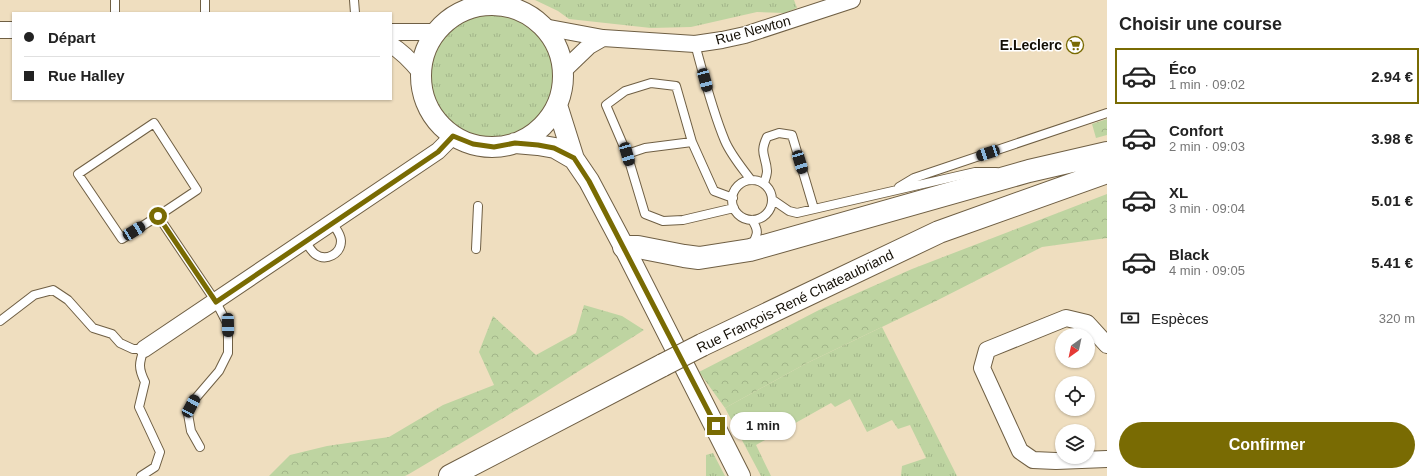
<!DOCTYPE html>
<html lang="fr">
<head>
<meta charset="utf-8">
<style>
  body { margin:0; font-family:Arial,sans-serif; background:#f6f6f6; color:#222; height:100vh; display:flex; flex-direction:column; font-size:15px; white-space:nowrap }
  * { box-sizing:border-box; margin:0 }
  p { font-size:13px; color:#767676 }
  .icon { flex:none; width:22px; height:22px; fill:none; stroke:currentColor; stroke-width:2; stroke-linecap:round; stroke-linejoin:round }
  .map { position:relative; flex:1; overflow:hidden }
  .sheet { display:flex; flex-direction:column; background:#fff; width:320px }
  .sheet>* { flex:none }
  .banner { position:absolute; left:12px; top:12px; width:380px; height:88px; border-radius:0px; box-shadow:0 1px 3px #0004; display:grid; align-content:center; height:88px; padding:0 12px; background:#fff }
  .needle { width:26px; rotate:213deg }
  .tools { position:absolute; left:1055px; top:328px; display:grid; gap:8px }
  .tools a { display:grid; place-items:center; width:40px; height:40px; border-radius:50%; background:#fff; box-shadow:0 1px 3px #0004; font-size:20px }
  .end { position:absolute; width:18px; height:18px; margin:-9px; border:5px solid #796b03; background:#fff; box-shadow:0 0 0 2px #fff }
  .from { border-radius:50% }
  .bubble { position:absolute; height:28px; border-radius:14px; background:#fff; box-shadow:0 1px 3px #0004; font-size:13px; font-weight:700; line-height:28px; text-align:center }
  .car { position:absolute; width:12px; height:24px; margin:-12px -6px; border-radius:5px; box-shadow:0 0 3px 1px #0007; background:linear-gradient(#222 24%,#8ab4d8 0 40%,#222 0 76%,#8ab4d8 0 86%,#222 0) }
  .banner b { display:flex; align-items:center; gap:14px; height:38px; font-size:15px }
  .banner b+b { border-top:1px solid #e0e0e0 }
  .banner i { width:10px; height:10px; background:#222 }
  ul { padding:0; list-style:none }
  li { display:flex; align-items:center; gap:12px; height:56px; margin:0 8px 6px; padding:0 4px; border:2px solid transparent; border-radius:0px }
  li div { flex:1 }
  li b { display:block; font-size:15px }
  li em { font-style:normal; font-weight:700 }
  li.selected { border-color:#796b03 }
  li>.icon { width:36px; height:36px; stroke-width:1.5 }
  h2 { padding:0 12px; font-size:18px; line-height:48px }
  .pay { display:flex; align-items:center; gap:10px; height:44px; padding:0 12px; font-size:15px }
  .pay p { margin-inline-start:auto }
  .button { display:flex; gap:8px; margin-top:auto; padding:8px 12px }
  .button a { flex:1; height:46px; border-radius:24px; background:#796b03; color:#fff; font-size:16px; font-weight:700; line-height:46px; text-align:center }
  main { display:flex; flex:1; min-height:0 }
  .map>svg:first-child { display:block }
  .grass { fill:url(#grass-tufts) }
  .forest { fill:url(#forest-crowns) }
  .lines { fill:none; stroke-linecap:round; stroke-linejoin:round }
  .service-casing { stroke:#6f5f44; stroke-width:10 }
  .minor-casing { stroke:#6f5f44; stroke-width:18 }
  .tertiary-casing { stroke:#6f5f44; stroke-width:22 }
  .primary-casing { stroke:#6f5f44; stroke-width:24 }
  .service { stroke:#fff; stroke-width:8 }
  .minor { stroke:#fff; stroke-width:16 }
  .tertiary { stroke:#fff; stroke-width:20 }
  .primary { stroke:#fff; stroke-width:22 }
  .primary-bridge-casing { stroke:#6f5f44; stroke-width:24; stroke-linecap:butt }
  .primary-bridge { stroke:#fff; stroke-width:22 }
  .route { stroke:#796b03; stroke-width:5 }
  .labels { text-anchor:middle; stroke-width:3; stroke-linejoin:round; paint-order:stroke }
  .street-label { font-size:14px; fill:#140f05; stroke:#fff }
  .poi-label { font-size:14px; font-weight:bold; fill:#140f05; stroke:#fff; text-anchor:end }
</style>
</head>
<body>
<main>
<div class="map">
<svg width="1107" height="476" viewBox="0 0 1107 476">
  <defs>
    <pattern id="grass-tufts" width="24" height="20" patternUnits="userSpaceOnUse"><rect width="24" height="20" fill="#bed4a1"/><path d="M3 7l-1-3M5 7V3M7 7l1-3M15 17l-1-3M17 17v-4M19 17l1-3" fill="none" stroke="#a2b589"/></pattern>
    <pattern id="forest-crowns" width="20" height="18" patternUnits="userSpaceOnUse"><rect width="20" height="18" fill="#bed4a1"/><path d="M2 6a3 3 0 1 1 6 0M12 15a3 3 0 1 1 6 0" fill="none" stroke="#a2b589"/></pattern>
  </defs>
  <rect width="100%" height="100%" fill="#efdebf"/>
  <path class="grass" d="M535,0H794L797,8L785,13L757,12L691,27L651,28L569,19L558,11Z
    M427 76a63 63 0 1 1 126 0a63 63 0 1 1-126 0Z
    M882,327L957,476H901L902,466L926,458L910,425L898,429L892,420L867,432L850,399L835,407L831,403L756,445L771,476H761L725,408L805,364Z
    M713,453L725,476H706V455Z"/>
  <path class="forest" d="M1107,119V135L1096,138L1092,124Z
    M1107,194V238L1042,247L938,300L805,364L725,408L699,372L819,310L912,269Z
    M584,305L622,316L644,330L525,405L409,474L405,476H269L290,455L327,446L389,437L443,405L494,385L479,352L493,316L536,355L576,333Z"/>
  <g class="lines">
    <g class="service-casing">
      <path id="service" d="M115,0V13
        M354,0L355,13
        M205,13V0
        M695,44C704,77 712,110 725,141C731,155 742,168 751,180
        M627,154L606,105L625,91L651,83L676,86L692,142
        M732 200a20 20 0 1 1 40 0a20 20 0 1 1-40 0Z
        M764,183C765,180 767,175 767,171C766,155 759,154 767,137L779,133L792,135L814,209
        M899,187L914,178L1107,113
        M733,198L714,191L692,142L645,148L627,154L645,214L663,221L683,220L734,208
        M773,200L789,211L797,213L975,172H996
        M158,216L122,239L78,174L154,123L197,190L158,216L216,302L228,325V353L219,371L195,399L188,414L191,431L200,447
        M305,241C308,245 311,251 315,254C326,262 341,254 341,241C341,234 336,229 332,223
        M751,247C757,235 760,232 752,220
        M476,249L478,206
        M0,321L34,295L53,290L68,300L93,328L112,334L120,343L133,349H144C139,363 138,368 145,382L139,407L160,452L155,467L141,476"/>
    </g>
    <g class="minor-casing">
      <path id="minor" d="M544,27L603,38L695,44L722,40L745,35L852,0
        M0,30H13
        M391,32H436
        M391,45C403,52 412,62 421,73
        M563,71L589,46L603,38
        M1107,345L1087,323L1066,318L987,350L982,368L1020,451L1033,460L1056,461L1107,459
        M144,349L438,151L453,136"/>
    </g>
    <g class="tertiary-casing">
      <path id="tertiary" d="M421 76a71 71 0 1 1 142 0a71 71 0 1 1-142 0Z
        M557,105L574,159L589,181L624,247L740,476
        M515,143L538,145L555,148L574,159"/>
    </g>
    <g class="primary-casing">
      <path id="primary" d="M624,247H638L684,256L699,258L750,250L1029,171L1107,153
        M702,345L939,232L1107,172
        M450,476L663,365"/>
    </g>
    <use href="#service" class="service"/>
    <use href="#minor" class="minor"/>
    <use href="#tertiary" class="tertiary"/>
    <use href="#primary" class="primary"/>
    <g class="primary-bridge-casing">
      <path id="primary-bridge" d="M663,365L702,345"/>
    </g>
    <use href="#primary-bridge" class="primary-bridge"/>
  </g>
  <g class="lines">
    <path class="route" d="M158,216L216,302L438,152L453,136L473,144L494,147L515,143L538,145L554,148L574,158L589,181L716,426"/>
  </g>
  <defs>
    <g id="supermarket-ring" transform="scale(0.9)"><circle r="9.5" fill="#fff" stroke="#796b03" stroke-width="1.5"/><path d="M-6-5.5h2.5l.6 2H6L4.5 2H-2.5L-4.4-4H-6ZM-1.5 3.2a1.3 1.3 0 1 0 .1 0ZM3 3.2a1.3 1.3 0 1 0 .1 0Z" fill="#796b03"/></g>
  </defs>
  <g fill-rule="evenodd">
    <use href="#supermarket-ring" x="1075" y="45"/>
  </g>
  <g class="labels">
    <g class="street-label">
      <text transform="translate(753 30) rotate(-15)" y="5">Rue Newton</text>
      <text transform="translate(795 301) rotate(-26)" y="5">Rue François-René Chateaubriand</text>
    </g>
    <g class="poi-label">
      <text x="1062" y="50">E.Leclerc</text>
    </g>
  </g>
</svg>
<div class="tools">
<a><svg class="needle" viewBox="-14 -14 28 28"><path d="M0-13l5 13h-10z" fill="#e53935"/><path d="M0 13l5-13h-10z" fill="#767676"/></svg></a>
<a><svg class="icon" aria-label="locate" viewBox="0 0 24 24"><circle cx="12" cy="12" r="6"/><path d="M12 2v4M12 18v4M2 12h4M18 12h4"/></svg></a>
<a><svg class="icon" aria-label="layers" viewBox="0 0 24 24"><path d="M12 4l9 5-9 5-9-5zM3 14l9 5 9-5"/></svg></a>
</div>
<i class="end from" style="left:158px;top:216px"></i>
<i class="end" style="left:716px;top:426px"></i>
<div class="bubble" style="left:730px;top:412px;width:66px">1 min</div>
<i class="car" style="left:705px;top:80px;rotate:165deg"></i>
<i class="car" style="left:988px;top:153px;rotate:252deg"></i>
<i class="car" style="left:627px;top:154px;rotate:164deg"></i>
<i class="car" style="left:800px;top:162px;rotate:163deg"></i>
<i class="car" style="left:134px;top:231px;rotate:58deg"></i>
<i class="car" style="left:228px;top:325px;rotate:179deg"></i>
<i class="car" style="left:191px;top:406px;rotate:28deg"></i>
<div class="banner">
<b><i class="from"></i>Départ</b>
<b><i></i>Rue Halley</b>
</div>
</div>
<section class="sheet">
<h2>Choisir une course</h2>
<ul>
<li class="selected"><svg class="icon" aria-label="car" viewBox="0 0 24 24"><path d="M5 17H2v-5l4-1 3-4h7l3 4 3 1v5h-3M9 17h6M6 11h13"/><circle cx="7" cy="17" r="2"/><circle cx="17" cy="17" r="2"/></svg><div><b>Éco</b><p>1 min · 09:02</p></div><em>2.94 €</em></li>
<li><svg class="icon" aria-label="car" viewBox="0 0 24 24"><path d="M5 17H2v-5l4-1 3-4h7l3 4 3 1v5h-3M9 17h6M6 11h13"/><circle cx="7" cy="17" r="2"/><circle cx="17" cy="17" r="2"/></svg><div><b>Confort</b><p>2 min · 09:03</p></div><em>3.98 €</em></li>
<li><svg class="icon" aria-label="car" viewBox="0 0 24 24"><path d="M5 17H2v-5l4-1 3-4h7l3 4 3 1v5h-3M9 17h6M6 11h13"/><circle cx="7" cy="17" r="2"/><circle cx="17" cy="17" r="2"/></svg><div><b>XL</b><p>3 min · 09:04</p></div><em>5.01 €</em></li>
<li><svg class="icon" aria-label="car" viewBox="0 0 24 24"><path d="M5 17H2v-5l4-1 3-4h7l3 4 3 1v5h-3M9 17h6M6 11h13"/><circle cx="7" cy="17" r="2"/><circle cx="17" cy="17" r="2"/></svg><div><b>Black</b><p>4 min · 09:05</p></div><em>5.41 €</em></li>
</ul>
<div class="pay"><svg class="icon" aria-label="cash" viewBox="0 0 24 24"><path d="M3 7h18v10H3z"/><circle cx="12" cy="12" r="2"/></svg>Espèces<p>320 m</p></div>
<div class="button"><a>Confirmer</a></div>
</section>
</main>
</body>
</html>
